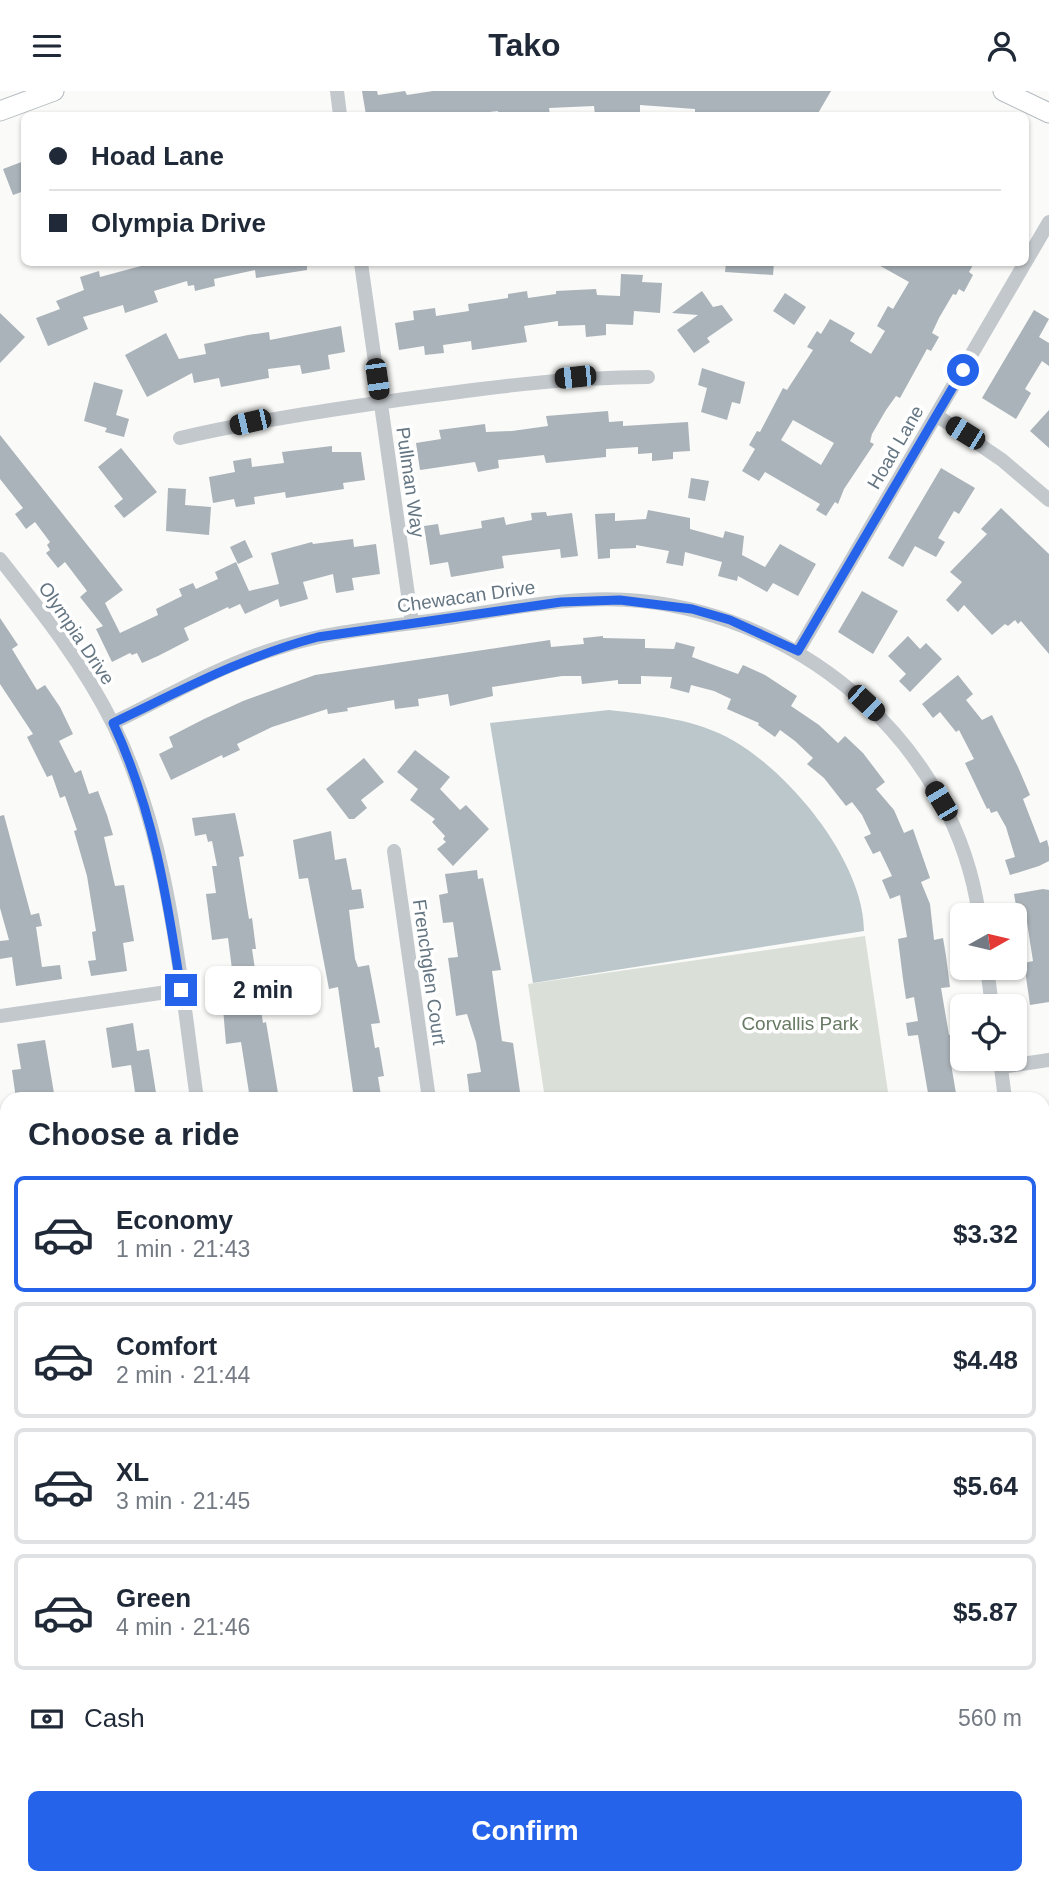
<!DOCTYPE html>
<html lang="en">
<head>
<meta charset="utf-8">
<style>
  body { margin:0; font-family:Helvetica,sans-serif; background:#f6f6f7; color:#1f2937; height:100vh; display:flex; flex-direction:column; font-size:26px; white-space:nowrap }
  * { box-sizing:border-box; margin:0 }
  p { font-size:23px; color:#747a83 }
  .icon { flex:none; width:38px; height:38px; fill:none; stroke:currentColor; stroke-width:2; stroke-linecap:round; stroke-linejoin:round }
  .map { position:relative; flex:1; overflow:hidden }
  .side { position:absolute; left:0px; top:1001px; width:1050px; height:793px; display:flex; flex-direction:column; background:#fff; border-radius:21px 21px 0 0; box-shadow:0 2px 5px #0004 }
  .side>* { flex:none }
  .top-card { position:absolute; left:21px; top:21px; width:1008px; height:154px; border-radius:10px; box-shadow:0 2px 5px #0004; display:grid; align-content:center; height:154px; padding:0 28px; background:#fff }
  .needle { width:46px; rotate:82deg }
  .fabs { position:absolute; left:950px; top:812px; display:grid; gap:14px }
  .fabs a { display:grid; place-items:center; width:77px; height:77px; border-radius:10px; background:#fff; box-shadow:0 2px 5px #0004; font-size:35px }
  .end { position:absolute; width:32px; height:32px; margin:-16px; border:9px solid #2563eb; background:#fff; box-shadow:0 0 0 4px #fff }
  .from { border-radius:50% }
  .bubble { position:absolute; height:49px; border-radius:10px; background:#fff; box-shadow:0 2px 5px #0004; font-size:23px; font-weight:800; line-height:49px; text-align:center }
  .car { position:absolute; width:21px; height:42px; margin:-21px -10px; border-radius:9px; box-shadow:0 0 5px 2px #0007; background:linear-gradient(#222 24%,#8ab4d8 0 40%,#222 0 76%,#8ab4d8 0 86%,#222 0) }
  .top-card b { display:flex; align-items:center; gap:24px; height:66px; font-size:26px }
  .top-card b+b { border-top:2px solid #e0e1e3 }
  .top-card i { width:18px; height:18px; background:#1f2937 }
  ul { padding:0; list-style:none }
  li { display:flex; align-items:center; gap:21px; height:116px; margin:0 14px 10px; padding:0 14px; border:4px solid #e0e1e3; border-radius:10px }
  li div { flex:1 }
  li b { display:block; font-size:26px }
  li em { font-style:normal; font-weight:800 }
  li.on { border-color:#2563eb }
  li>.icon { width:63px; height:63px; stroke-width:1.5 }
  h2 { padding:0 28px; font-size:32px; line-height:84px }
  .pay { display:flex; align-items:center; gap:18px; height:77px; padding:0 28px; font-size:26px }
  .pay p { margin-inline-start:auto }
  .cta { display:flex; gap:14px; margin-top:auto; padding:14px 28px }
  .cta a { flex:1; height:80px; border-radius:10px; background:#2563eb; color:#fff; font-size:28px; font-weight:800; line-height:80px; text-align:center }
  header { display:flex; justify-content:space-between; align-items:center; height:91px; padding:0 28px; background:#fff; font-size:32px; font-weight:800 }
  .map>svg:first-child { display:block }
  .green { fill:#dadfd7 }
  .water { fill:#bbc7cb }
  .building { fill:#aab3b9; fill-rule:evenodd }
  .lines { fill:none; stroke-linecap:round; stroke-linejoin:round }
  .secondary-casing { stroke:#b3babf; stroke-width:21 }
  .street { stroke:#c3c8cc; stroke-width:14 }
  .secondary { stroke:#fff; stroke-width:19 }
  .route { stroke:#2563eb; stroke-width:9 }
  .labels { text-anchor:middle; stroke-width:7; stroke-linejoin:round; paint-order:stroke }
  .street-label { font-size:19px; fill:#657683; stroke:#fff }
  .park-label { font-size:19px; fill:#687a64; stroke:#fff }
</style>
</head>
<body>
<header><svg class="icon" aria-label="menu" viewBox="0 0 24 24"><path d="M4 6h16M4 12h16M4 18h16"/></svg>Tako<svg class="icon" aria-label="person" viewBox="0 0 24 24"><circle cx="12" cy="8" r="4"/><path d="M4 21q1-7 8-7t8 7"/></svg></header>
<div class="map">
<svg width="1049" height="1793" viewBox="0 0 1049 1793">
  <rect width="100%" height="100%" fill="#fafaf8"/>
  <path class="green" d="M865,845L889,1008H545L528,893Z"/>
  <path class="water" d="M609,619C651,624 697,628 734,650C791,683 864,771 864,840L533,892L490,632Z"/>
  <path class="building" d="M362,0H377L378,4L405,0L407,4L433,0H831L817,24H695V18L640,14V24H595L594,15L549,17L550,24H498V20L463,24H366Z
    M24,70V100L13,104L3,78Z
    M152,172H307V179L256,187L255,179L214,188L215,195L195,200L194,194L188,195L187,190L154,200L158,211L125,222L123,214L83,226L88,238L48,255L36,227L60,218L56,210L84,199L80,186L99,180L100,186Z
    M726,172H774L773,184L725,181Z
    M875,172H974L969,181L973,184L964,201L959,198L956,204L953,203L939,227L932,242L939,246L931,260L927,258L900,307L896,305L886,319L872,343L870,351L874,353L844,398L838,413L835,411L826,425L816,419L820,413L765,381L759,390L742,380L755,358L749,354L757,340L760,341L783,297L787,299L813,259L807,256L817,240L821,243L830,228L855,242L850,250L871,263L885,240L877,235L888,215L893,218L909,191ZM793,329L834,352L821,374L781,349Z
    M621,183L643,184L642,191L662,192L660,222L634,220L633,234L606,233V244L586,246L585,234L558,235V230L524,235L527,251L472,259L471,250L443,254L444,262L425,264L424,255L399,259L395,232L414,229L413,220L435,217L436,225L469,220L468,213L508,207V203L527,200L528,207L556,203V200L596,198L597,204L620,205Z
    M702,200L713,216L722,214L733,229L707,247L710,251L694,262L677,239L698,224L672,222Z
    M785,202L806,216L794,234L773,220Z
    M1034,219L1049,228L1039,246L1049,252V275L1042,270L1025,298L1031,302L1016,328L982,307Z
    M0,222L25,246L0,272Z
    M341,235L345,261L328,264L330,278L302,283L300,274L268,278L269,287L221,296L219,287L194,292L192,282L147,306L125,264L166,242L179,268L206,263L204,253L248,244L269,241L270,249Z
    M702,277L745,291L740,313L732,311L727,329L701,321L707,297L698,294Z
    M94,291L123,299L116,324L129,328L124,346L105,341L107,337L84,330Z
    M1049,319V357L1030,340Z
    M608,320L609,331L623,330V335L688,331L690,360L673,361V368L652,370V362L638,363V356L606,358V366L546,372L544,364L498,369L499,377L478,381L475,371L420,379L416,352L441,348L439,339L485,333L486,341L512,340L548,335L546,325Z
    M0,344L123,499L105,512L120,542L158,524L156,518L182,505L179,498L193,492L196,498L218,488L215,481L236,471L249,500L279,493L271,462L312,451L313,453L353,448L354,456L376,453L380,483L352,487L354,499L336,502L333,483L303,491L308,508L280,516L278,508L245,523L240,513L229,518L228,516L184,537L189,549L158,565L142,572L137,562L132,564L130,562L112,571L96,538L103,535L80,506L87,500L65,471L58,477L46,462L50,459L47,454L50,451L35,431L26,438L15,423L23,417L0,388Z
    M332,355V361H361L365,389L343,392L344,398L286,407L285,401L254,406L255,413L236,416L234,408L213,412L209,386L235,381L233,370L251,367L252,376L284,372L282,361Z
    M121,357L157,401L124,427L114,415L123,408L98,376Z
    M941,377L975,397L959,423L954,420L938,447L945,451L936,466L915,455L903,476L888,467Z
    M691,387L709,390L705,410L688,407Z
    M168,397L186,398L185,414L211,416L209,444L166,440Z
    M1001,417L1049,463V563L1021,530L1018,533L1015,529L1008,535L1005,533L992,544L964,514L958,521L946,509L962,491L950,481L987,443L981,438Z
    M648,419L690,427V438L723,447L725,440L744,445L742,464L765,476L780,453L816,473L798,505L773,492L767,501L738,485L737,490L718,485L722,471L685,461L683,475L666,472L669,460L636,454V457L610,458V467L598,468L595,423L615,422V430L646,428Z
    M546,421L547,425L572,422L578,465L561,467L560,458L502,465L504,477L451,486L448,471L430,474L424,435L438,433L440,444L482,437L481,430L504,426L506,434L532,429L531,422Z
    M245,449L253,466L238,473L230,456Z
    M862,500L898,520L873,563L838,541Z
    M0,527L18,554L12,558L37,599L45,594L60,616L73,643L59,650L75,682L81,679L89,703L98,700L107,724L113,744L104,746L115,795L124,794L134,850L123,852L127,880L91,885L88,870L96,869L92,841L96,840L87,785L74,740L77,739L65,705L60,707L52,684L47,686L27,646L33,643L0,593Z
    M603,545V547L645,548V557L674,558L676,551L695,556L692,566L738,583L743,574L765,584L797,605L791,615L819,634L838,652L845,645L863,662L885,691L876,698L894,719L904,742L913,738L930,787L921,791L930,813L934,849L943,847L946,865L950,896L941,897L949,944L956,943L961,971L951,973L957,1008H929L918,944L908,945L906,932L918,930L914,906L906,908L903,888L898,848L907,846L900,804L890,808L882,789L892,785L880,760L873,763L864,746L871,743L862,724L852,711L846,715L824,687L807,673L813,667L795,650L780,639L775,646L758,634L759,632L727,618L731,608L714,600L691,594L689,602L670,597L672,586L641,585V593H618V589L582,593L581,585H562L492,596L493,605L450,615L448,603L418,608L419,615L395,618L394,609L347,617L348,620L328,623L327,618L272,636L237,653L240,659L223,667L222,664L171,689L159,663L173,656L169,646L204,628L243,610L315,584L550,549L551,556L584,553L583,547Z
    M908,545L920,558L926,552L942,568L910,601L899,590L906,583L888,565Z
    M958,584L973,603L966,609L982,629L992,624L1018,676L1030,704L1023,708L1040,752L1047,749L1049,757V770L1039,775L1010,784L1005,769L1015,766L1006,736L997,720L991,722L989,717L987,718L965,672L974,668L959,639L956,641L940,621L933,627L922,613Z
    M415,659L450,686L440,698L460,719L466,714L489,738L453,775L437,758L446,751L443,748L445,745L432,731L435,728L410,709L418,698L397,681Z
    M364,667L384,691L361,709L367,717L354,728H349L326,698Z
    M235,722L244,765L239,766L249,828L252,827L256,858H252L263,932L266,931L279,1008H250L241,951L226,953L222,905H226L225,899L229,898L226,878H232L228,847L212,849L206,803L216,802L212,775H217L212,750L208,751L206,743L195,745L192,727Z
    M4,724L31,824L39,822L42,835L36,836L42,876L60,874L62,888L16,895L12,866L0,868V850L9,849L0,817V725Z
    M331,740L335,769L346,767L352,799L361,798L364,817L349,819L355,868L358,876L369,874L380,932L371,933L375,957L379,956L384,985L378,986L381,1005L363,1008H354L338,896L329,898L308,787L299,788L293,749Z
    M477,779L478,788L483,787L501,879L492,880L502,950L513,952L521,1008H470L467,983L481,981L476,951L467,923L456,925L448,867L458,866L453,831L443,832L439,804L448,802L445,783Z
    M1043,798L1049,799V911L1030,914L1024,872L1033,870L1026,825L1018,826L1014,803Z
    M133,932L137,960L149,958L157,1008H136L131,974L112,977L106,937Z
    M45,949L55,1008H16L12,979L21,978L17,953Z"/>
  <g class="lines">
    <g class="secondary-casing">
      <path id="secondary" d="M1003,0L1049,22
        M0,20L54,0
        M1043,1366L1049,1365
        M0,1517L7,1516"/>
    </g>
    <path class="street" d="M337,0L340,24
      M361,172L412,532
      M936,324L1002,369L1049,409
      M180,347C254,330 329,319 405,308C486,297 565,286 648,286
      M0,468C42,521 84,574 114,635C170,751 179,882 197,1008
      M798,560L1049,131
      M113,632C167,606 222,573 281,556C331,540 385,536 437,529C503,519 573,503 641,510C807,527 955,656 979,824
      M394,760L429,1008
      M987,877L992,915
      M0,925L181,899
      M1000,969L1005,1008
      M1001,976L1049,969
      M0,1162L7,1211
      M0,1356L7,1355
      M123,1787L124,1793
      M346,1787L350,1793"/>
    <use href="#secondary" class="secondary"/>
  </g>
  <g class="lines">
    <path class="route" d="M181,899C167,806 153,718 113,632C180,600 245,565 318,546L561,511L620,509L692,518L730,529L798,560L963,279"/>
  </g>
  <g class="labels">
    <g class="street-label">
      <text transform="translate(895 356) rotate(-60)" y="7">Hoad Lane</text>
      <text transform="translate(411 391) rotate(82)" y="7">Pullman Way</text>
      <text transform="translate(466 505) rotate(-8)" y="7">Chewacan Drive</text>
      <text transform="translate(77 542) rotate(56)" y="7">Olympia Drive</text>
      <text transform="translate(430 881) rotate(82)" y="7">Frenchglen Court</text>
    </g>
    <g class="park-label">
      <text x="800" y="939">Corvallis Park</text>
    </g>
  </g>
</svg>
<div class="fabs">
<a><svg class="needle" viewBox="-14 -14 28 28"><path d="M0-13l5 13h-10z" fill="#e53935"/><path d="M0 13l5-13h-10z" fill="#747a83"/></svg></a>
<a><svg class="icon" aria-label="locate" viewBox="0 0 24 24"><circle cx="12" cy="12" r="6"/><path d="M12 2v4M12 18v4M2 12h4M18 12h4"/></svg></a>
</div>
<i class="end from" style="left:963px;top:279px"></i>
<i class="end" style="left:181px;top:899px"></i>
<div class="bubble" style="left:205px;top:875px;width:116px">2 min</div>
<i class="car" style="left:575px;top:286px;rotate:264deg"></i>
<i class="car" style="left:377px;top:288px;rotate:172deg"></i>
<i class="car" style="left:250px;top:331px;rotate:257deg"></i>
<i class="car" style="left:965px;top:342px;rotate:302deg"></i>
<i class="car" style="left:866px;top:612px;rotate:133deg"></i>
<i class="car" style="left:941px;top:710px;rotate:329deg"></i>
<div class="top-card">
<b><i class="from"></i>Hoad Lane</b>
<b><i></i>Olympia Drive</b>
</div>
<section class="side">
<h2>Choose a ride</h2>
<ul>
<li class="on"><svg class="icon" aria-label="car" viewBox="0 0 24 24"><path d="M5 17H2v-5l4-1 3-4h7l3 4 3 1v5h-3M9 17h6M6 11h13"/><circle cx="7" cy="17" r="2"/><circle cx="17" cy="17" r="2"/></svg><div><b>Economy</b><p>1 min · 21:43</p></div><em>$3.32</em></li>
<li><svg class="icon" aria-label="car" viewBox="0 0 24 24"><path d="M5 17H2v-5l4-1 3-4h7l3 4 3 1v5h-3M9 17h6M6 11h13"/><circle cx="7" cy="17" r="2"/><circle cx="17" cy="17" r="2"/></svg><div><b>Comfort</b><p>2 min · 21:44</p></div><em>$4.48</em></li>
<li><svg class="icon" aria-label="car" viewBox="0 0 24 24"><path d="M5 17H2v-5l4-1 3-4h7l3 4 3 1v5h-3M9 17h6M6 11h13"/><circle cx="7" cy="17" r="2"/><circle cx="17" cy="17" r="2"/></svg><div><b>XL</b><p>3 min · 21:45</p></div><em>$5.64</em></li>
<li><svg class="icon" aria-label="car" viewBox="0 0 24 24"><path d="M5 17H2v-5l4-1 3-4h7l3 4 3 1v5h-3M9 17h6M6 11h13"/><circle cx="7" cy="17" r="2"/><circle cx="17" cy="17" r="2"/></svg><div><b>Green</b><p>4 min · 21:46</p></div><em>$5.87</em></li>
</ul>
<div class="pay"><svg class="icon" aria-label="cash" viewBox="0 0 24 24"><path d="M3 7h18v10H3z"/><circle cx="12" cy="12" r="2"/></svg>Cash<p>560 m</p></div>
<div class="cta"><a>Confirm</a></div>
</section>
</div>
</body>
</html>
